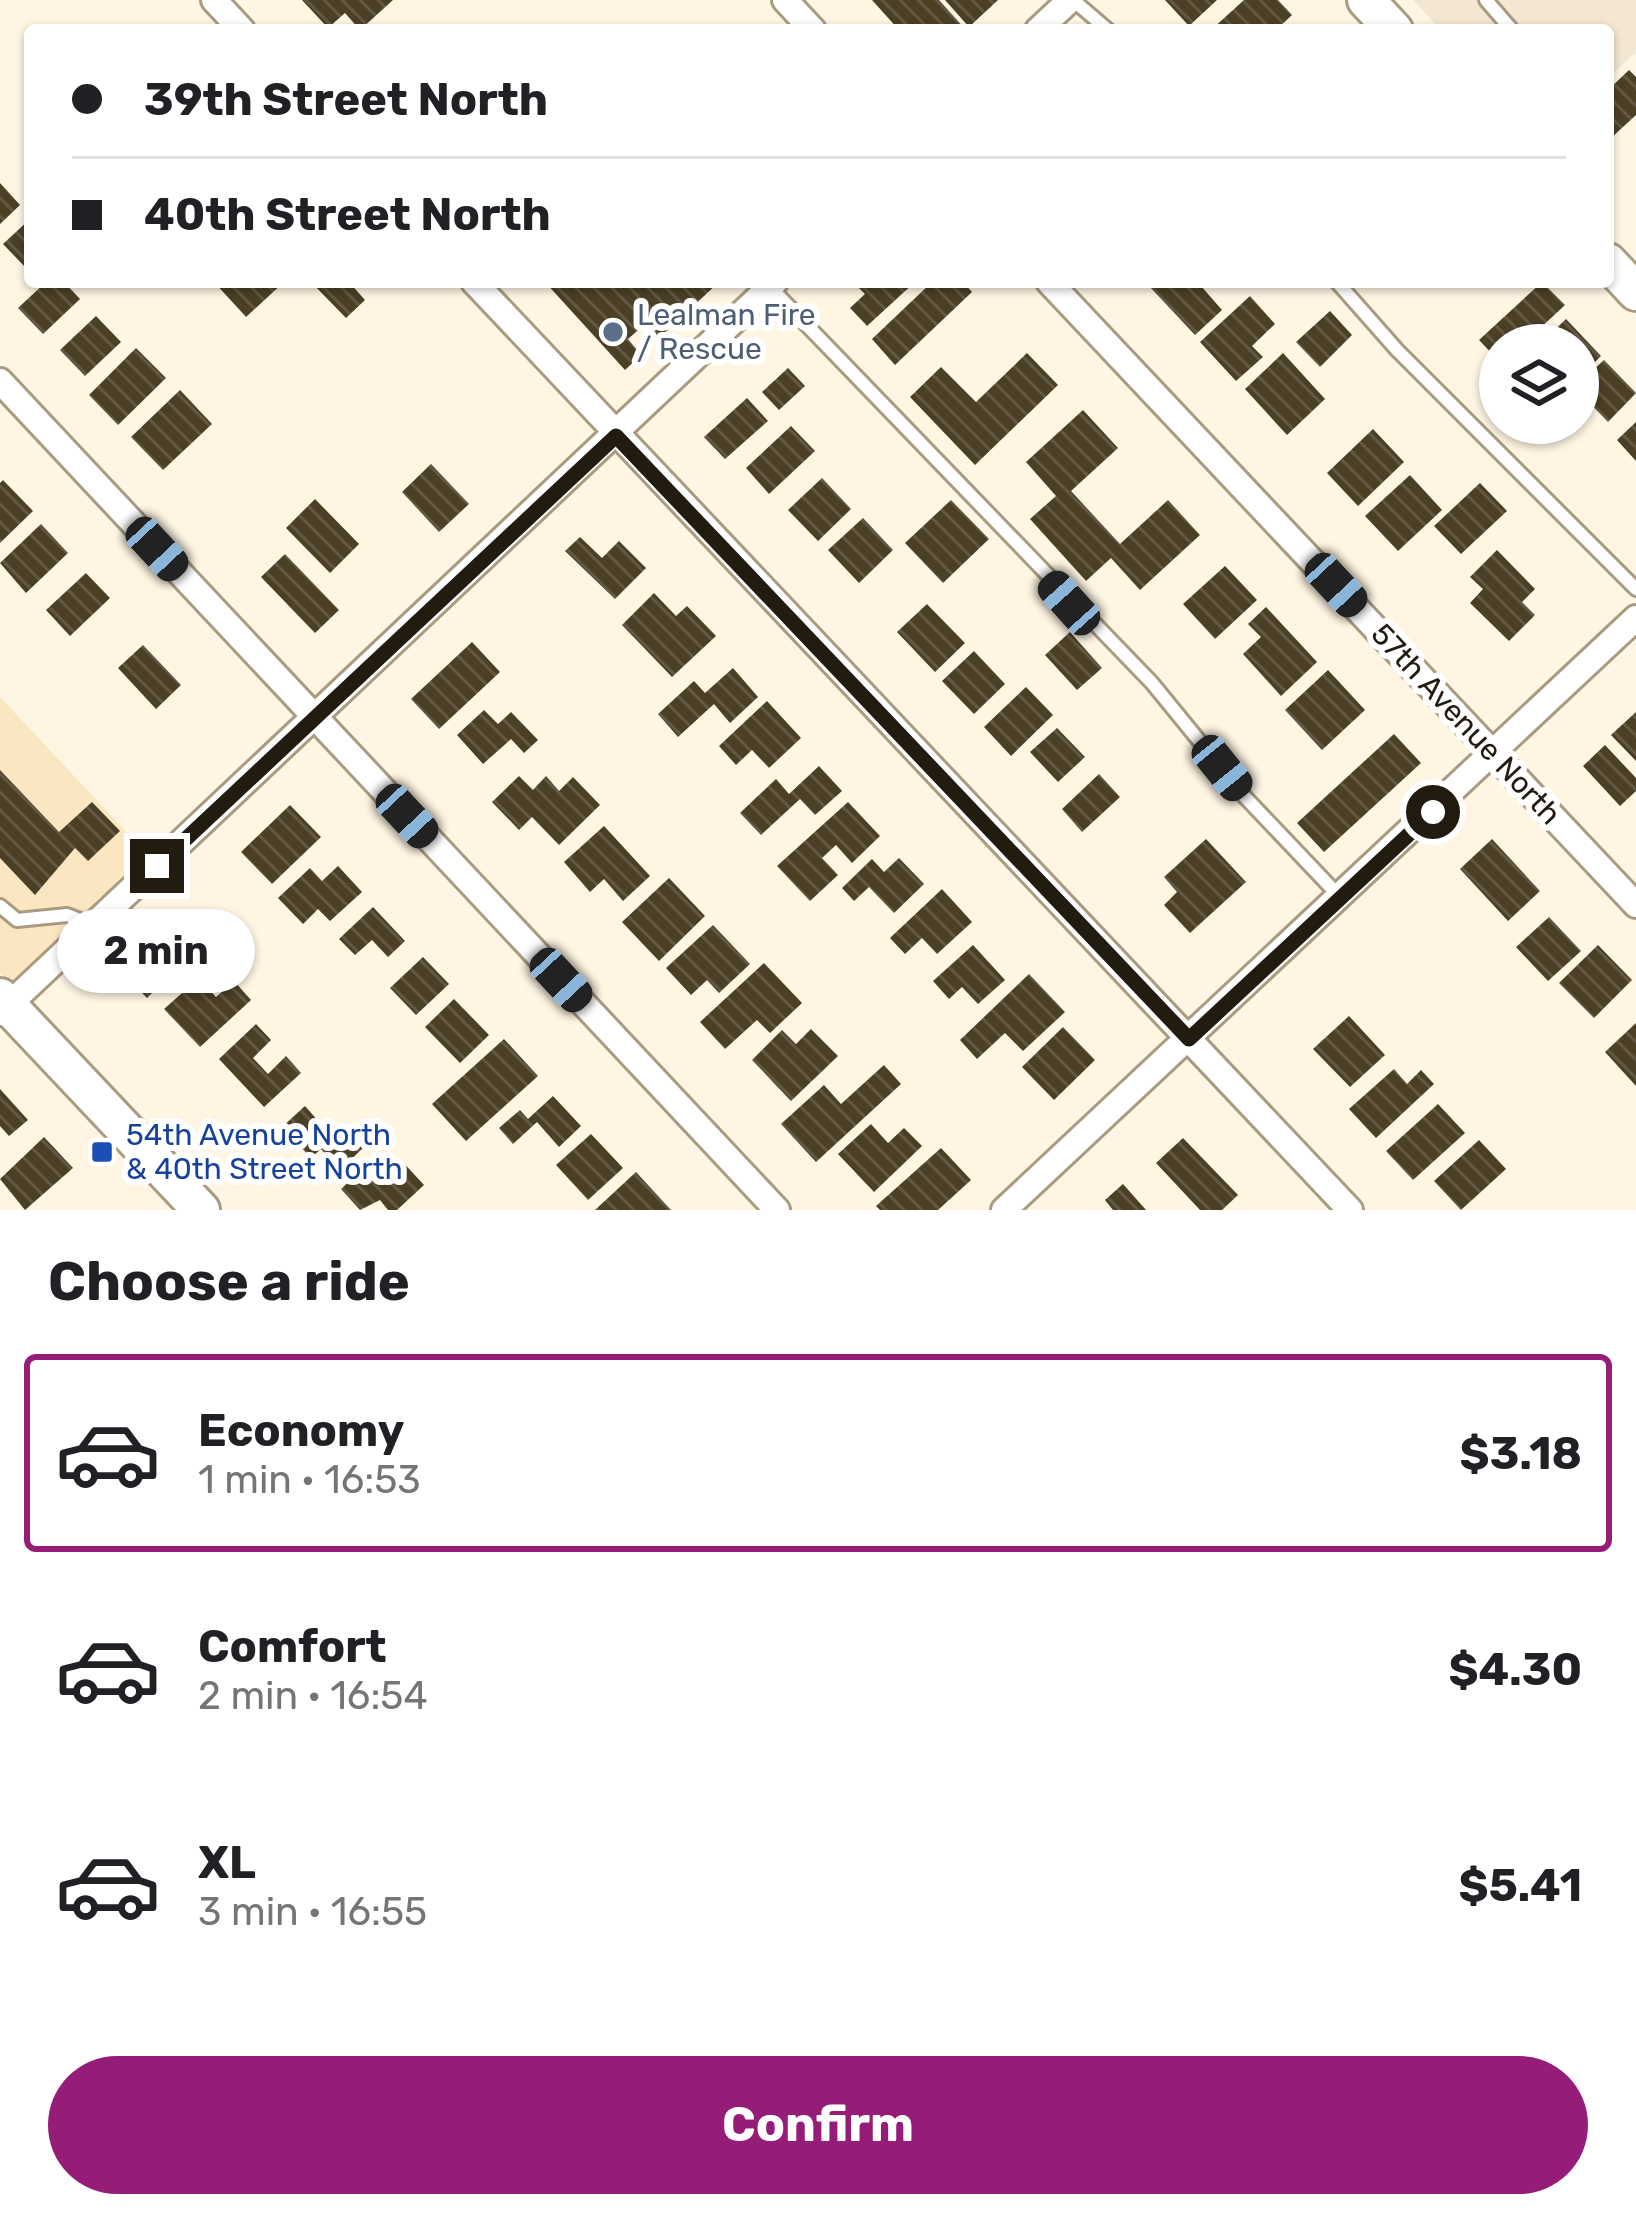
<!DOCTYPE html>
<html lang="en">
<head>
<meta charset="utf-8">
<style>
  body { margin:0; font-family:Rubik,sans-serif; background:#f2f2f2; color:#202124; height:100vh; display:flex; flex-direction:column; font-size:45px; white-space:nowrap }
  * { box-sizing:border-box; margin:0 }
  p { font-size:39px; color:#757577 }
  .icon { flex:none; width:66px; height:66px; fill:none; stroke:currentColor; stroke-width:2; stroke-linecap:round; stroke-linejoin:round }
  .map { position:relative; height:1210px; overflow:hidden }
  .panel { display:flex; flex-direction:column; background:#fff; flex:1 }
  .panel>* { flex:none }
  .hud { position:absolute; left:24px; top:24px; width:1590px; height:264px; border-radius:12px; box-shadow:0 3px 9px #0004; display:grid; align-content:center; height:264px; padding:0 48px; background:#fff }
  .buttons { position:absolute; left:1479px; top:324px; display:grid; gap:24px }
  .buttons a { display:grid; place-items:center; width:120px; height:120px; border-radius:50%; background:#fff; box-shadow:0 3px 9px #0004; font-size:60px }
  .end { position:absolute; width:54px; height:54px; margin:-27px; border:15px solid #211b10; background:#fff; box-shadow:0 0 0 6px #fff }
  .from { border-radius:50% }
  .bubble { position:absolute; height:84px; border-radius:42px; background:#fff; box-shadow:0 3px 9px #0004; font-size:39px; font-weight:700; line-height:84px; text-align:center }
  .car { position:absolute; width:36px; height:72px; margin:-36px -18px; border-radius:15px; box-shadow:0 0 9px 3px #0007; background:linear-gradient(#222 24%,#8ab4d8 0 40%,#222 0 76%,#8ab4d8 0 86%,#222 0) }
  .hud b { display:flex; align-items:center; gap:42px; height:114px; font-size:45px }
  .hud b+b { border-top:3px solid #e0e0e0 }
  .hud i { width:30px; height:30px; background:#202124 }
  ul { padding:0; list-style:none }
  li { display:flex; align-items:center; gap:36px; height:198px; margin:0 24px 18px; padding:0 24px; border:6px solid transparent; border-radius:12px }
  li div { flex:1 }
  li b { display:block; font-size:45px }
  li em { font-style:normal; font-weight:700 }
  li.active { border-color:#951d78 }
  li>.icon { width:108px; height:108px; stroke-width:1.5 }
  h2 { padding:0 48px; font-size:54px; line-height:144px }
  .button { display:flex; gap:24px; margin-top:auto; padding:24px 48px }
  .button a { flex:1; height:138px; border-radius:72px; background:#951d78; color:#fff; font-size:48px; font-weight:700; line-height:138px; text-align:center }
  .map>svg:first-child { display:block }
  .built { fill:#fae7c2 }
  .education { fill:#f3e6d2 }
  .building { fill:url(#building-back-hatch) }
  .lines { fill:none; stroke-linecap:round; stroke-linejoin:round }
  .lane-casing { stroke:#a99b7f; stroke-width:18 }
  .street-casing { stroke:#a99b7f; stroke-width:30 }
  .secondary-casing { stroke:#a99b7f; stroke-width:42 }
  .lane { stroke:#fff; stroke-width:12 }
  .street { stroke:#fff; stroke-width:24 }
  .secondary { stroke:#fff; stroke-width:36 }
  .route { stroke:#211b10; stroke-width:15 }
  .service-dot { fill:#5c6f8a; stroke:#fff; stroke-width:4.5 }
  .transit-dot { fill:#1a4fb4; stroke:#fff; stroke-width:4.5 }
  .labels { text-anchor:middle; stroke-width:12; stroke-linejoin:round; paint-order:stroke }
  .service-label { font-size:30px; fill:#4e5e75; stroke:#fff; text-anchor:start }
  .street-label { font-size:30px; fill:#211b10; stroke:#fff }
  .transit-label { font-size:30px; fill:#164399; stroke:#fff; text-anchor:start }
</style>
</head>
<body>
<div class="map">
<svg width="1636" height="1210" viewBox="0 0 1636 1210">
  <defs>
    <pattern id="building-back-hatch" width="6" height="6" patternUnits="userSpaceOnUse" patternTransform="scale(3)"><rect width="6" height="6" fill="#4b3f26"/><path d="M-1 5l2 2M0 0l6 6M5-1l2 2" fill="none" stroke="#625843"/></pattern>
  </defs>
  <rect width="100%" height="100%" fill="#fef5e3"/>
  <path class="built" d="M0,697L148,855L10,984L0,973Z"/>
  <path class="education" d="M1413,0H1636V52L1608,78V30H1441Z"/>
  <path class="building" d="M302,0H393L360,30L345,13L328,28Z
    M872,0H939L966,30H899Z
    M945,0H998L969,27Z
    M1165,0H1217L1189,26Z
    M1244,0H1278L1292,15L1276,30H1211Z
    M1629,70L1636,77V115L1611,138L1608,90Z
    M0,183L20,205L0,224Z
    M30,219V263L25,267L3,244Z
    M46,282H64L80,299L43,334L18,308Z
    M214,282H284L246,317Z
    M311,282H349L365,300L346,318Z
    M545,282H719L657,340L644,325L628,339L641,355L625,370Z
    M853,282H915L867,326L850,308L865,294Z
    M932,282H963L972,292L895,365L872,339Z
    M1151,282H1205L1201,286L1222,310L1195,335L1148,285Z
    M1542,282L1565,305L1522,345H1500V362L1479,340Z
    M1250,296L1275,324L1252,346L1263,357L1236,381L1200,342Z
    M1330,311L1352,335L1320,367L1296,342Z
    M96,316L121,342L85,376L60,350Z
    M1566,319L1601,356L1578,379V345H1539Z
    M136,348L166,378L118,425L89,395Z
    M1027,353L1058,385L975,465L910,397L941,367L976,402Z
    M1283,353L1325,399L1287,435L1245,389Z
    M1604,360L1636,393L1608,422L1578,391V384Z
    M788,368L805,386L779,410L762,392Z
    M180,390L212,424L163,470L131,437Z
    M747,398L768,421L725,459L704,437Z
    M1083,410L1118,448L1071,491L1120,544L1168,500L1200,535L1140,590L1111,558L1086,581L1030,519L1056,496L1026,462Z
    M1636,422V461L1617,440Z
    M791,426L815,451L769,494L746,468Z
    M1373,429L1404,462L1358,506L1327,473Z
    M431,464L469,504L439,532L402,492Z
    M1410,475L1442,510L1398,551L1365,516Z
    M822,478L851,509L818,541L788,510Z
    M3,480L33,511L0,543V483Z
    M1480,483L1507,511L1461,554L1434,526Z
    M315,499L359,544L330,573L286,528Z
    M951,500L989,539L943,583L905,543Z
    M863,518L893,550L859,583L828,550Z
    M41,524L68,553L26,593L0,563Z
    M580,537L602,558L619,541L646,568L615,599L565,551Z
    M1497,550L1535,589L1522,602L1535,615L1509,641L1470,603L1483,589L1470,577Z
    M285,554L339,610L315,633L261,577Z
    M1225,566L1257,600L1215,639L1183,604Z
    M86,573L110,598L70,636L46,610Z
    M654,593L676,616L687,606L716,636L672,677L622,625Z
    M927,604L965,643L935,672L897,632Z
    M1266,607L1317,662L1281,696L1243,654L1261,637L1248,624Z
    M1070,632L1102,668L1077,690L1045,655Z
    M472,642L500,672L439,729L411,699Z
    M143,645L181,685L156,709L118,668Z
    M974,651L1005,684L974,714L942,681Z
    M733,668L758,697L730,723L714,704L678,737L658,714L694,681L705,693Z
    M1328,670L1365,710L1322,750L1285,710Z
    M1026,687L1053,715L1011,756L984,727Z
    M767,701L801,738L769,768L752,750L736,765L719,746Z
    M484,710L498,724L511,712L538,740L524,753L511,739L483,764L457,735Z
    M1636,712V761L1611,735Z
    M1057,728L1085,757L1058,782L1030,752Z
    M1394,734L1421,763L1324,852L1297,823Z
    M1605,745L1636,778V791L1620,806L1583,766Z
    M819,766L842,791L815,815L800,799L761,835L740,813L776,779L789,794Z
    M0,770L59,832L92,802L120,831L88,861L75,848L35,895L0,858Z
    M1099,774L1120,797L1082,832L1062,809Z
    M519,776L533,790L546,776L559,791L573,777L600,805L559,845L532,817L519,830L492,802Z
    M848,802L880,836L852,863L836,845L822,858L838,875L810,901L777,866Z
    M290,805L321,837L272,884L241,852Z
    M604,826L650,876L623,901L604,879L590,892L564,862Z
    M1206,839L1246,882L1190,933L1164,905L1177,892L1164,877Z
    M1492,839L1540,891L1508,921L1460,869Z
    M899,858L924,884L894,913L869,887L854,901L842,888L872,859L884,872Z
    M338,866L362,892L330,921L318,909L303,924L278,898L310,868L322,881Z
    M669,878L705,916L659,961L622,922Z
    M942,889L972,922L937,954L922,938L905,954L890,938Z
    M373,907L405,941L388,957L372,940L355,955L339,939Z
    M184,912L209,938L147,998L122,972Z
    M1549,917L1581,951L1548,981L1516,947Z
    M713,925L750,964L719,993L707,980L691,995L666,968Z
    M973,945L1005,980L978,1004L962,987L949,999L933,981Z
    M1598,945L1632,980L1594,1018L1559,983Z
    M423,957L449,984L416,1015L390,988Z
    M764,963L802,1003L770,1033L757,1020L725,1049L700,1022Z
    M1029,974L1065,1012L1023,1051L1005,1033L977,1059L960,1040Z
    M199,978L216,997L234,981L251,1000L200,1047L164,1009Z
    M454,999L489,1035L460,1063L425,1027Z
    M1349,1016L1385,1055L1350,1087L1313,1049Z
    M1636,1023V1086L1605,1052Z
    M256,1024L271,1040L253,1058L268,1074L286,1056L301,1073L264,1107L219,1059Z
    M1063,1027L1095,1060L1054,1100L1022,1067Z
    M811,1029L838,1056L791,1101L752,1060L782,1030L796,1044Z
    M504,1039L538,1076L466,1141L432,1104Z
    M884,1065L901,1084L816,1162L781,1124L824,1085L841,1104Z
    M1394,1069L1407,1084L1421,1070L1434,1084L1376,1138L1349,1109Z
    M0,1089L28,1120L9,1136L0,1126Z
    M553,1096L581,1126L559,1147L537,1122L513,1144L499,1128L520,1110L528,1119Z
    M1438,1104L1465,1133L1413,1180L1386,1151Z
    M305,1106L335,1140L346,1130L363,1148L339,1171L321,1149L311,1158L282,1127Z
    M871,1124L888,1143L904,1128L922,1146L874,1192L838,1154Z
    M591,1134L623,1168L588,1200L556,1165Z
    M44,1137L73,1168L25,1210L0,1179Z
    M1183,1138L1238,1195L1222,1210H1200L1156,1163Z
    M1479,1140L1506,1169L1461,1210L1434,1181Z
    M941,1148L971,1180L938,1210H880L876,1206Z
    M400,1159L424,1185L397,1210H388L380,1200L360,1210L341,1189L372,1160L384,1173Z
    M636,1172L671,1210H595Z
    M1123,1184L1146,1210H1113L1105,1200Z"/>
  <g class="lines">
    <g class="lane-casing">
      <path id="lane" d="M1073,0L1108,30
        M1486,0L1512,30
        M1337,282L1397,350L1636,589
        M770,287L1152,683L1245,797L1340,897
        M0,906L17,920L67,915L93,925"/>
    </g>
    <g class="street-casing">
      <path id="street" d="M214,0L242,30
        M785,0L813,30
        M1038,30L1070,0
        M474,282L1350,1210
        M1049,282L1636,905
        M0,381L777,1210
        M0,1013L775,282
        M1004,1210L1636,618"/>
    </g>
    <g class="secondary-casing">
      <path id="secondary" d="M1366,0L1394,30
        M1608,262L1636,292
        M0,997L201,1210"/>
    </g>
    <use href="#lane" class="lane"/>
    <use href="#street" class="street"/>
    <use href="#secondary" class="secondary"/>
  </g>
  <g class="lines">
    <path class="route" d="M157,866L616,436L1189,1039L1433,812"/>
  </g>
  <circle class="service-dot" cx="613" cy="332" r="12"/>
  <rect class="transit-dot" x="90" y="1140" width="24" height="24" rx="6"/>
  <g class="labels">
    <g class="service-label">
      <text x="637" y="325">Lealman Fire<tspan x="637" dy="34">/ Rescue</tspan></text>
    </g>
    <g class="street-label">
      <text transform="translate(1466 724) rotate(47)" y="10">57th Avenue North</text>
    </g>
    <g class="transit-label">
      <text x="126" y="1145">54th Avenue North<tspan x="126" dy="34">&amp; 40th Street North</tspan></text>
    </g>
  </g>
</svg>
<div class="buttons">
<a><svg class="icon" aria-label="layers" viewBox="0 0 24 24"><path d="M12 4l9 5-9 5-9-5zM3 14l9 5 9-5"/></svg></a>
</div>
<i class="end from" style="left:1433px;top:812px"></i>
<i class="end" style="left:157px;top:866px"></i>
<div class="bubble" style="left:57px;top:909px;width:198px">2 min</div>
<i class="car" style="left:157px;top:549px;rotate:137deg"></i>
<i class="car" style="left:1336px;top:585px;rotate:137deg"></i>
<i class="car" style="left:1069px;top:603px;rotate:318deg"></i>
<i class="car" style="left:1222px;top:768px;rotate:141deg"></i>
<i class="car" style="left:407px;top:816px;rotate:137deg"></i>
<i class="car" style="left:561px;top:980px;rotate:137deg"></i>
<div class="hud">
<b><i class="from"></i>39th Street North</b>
<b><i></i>40th Street North</b>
</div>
</div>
<section class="panel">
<h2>Choose a ride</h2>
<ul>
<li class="active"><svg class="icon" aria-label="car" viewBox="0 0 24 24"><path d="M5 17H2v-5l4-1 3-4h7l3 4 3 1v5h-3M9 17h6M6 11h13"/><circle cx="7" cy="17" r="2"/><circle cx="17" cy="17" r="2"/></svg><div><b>Economy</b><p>1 min · 16:53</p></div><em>$3.18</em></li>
<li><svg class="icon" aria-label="car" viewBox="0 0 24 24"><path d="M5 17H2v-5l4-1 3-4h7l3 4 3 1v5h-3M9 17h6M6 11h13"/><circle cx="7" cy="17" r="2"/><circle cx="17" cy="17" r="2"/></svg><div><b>Comfort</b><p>2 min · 16:54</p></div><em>$4.30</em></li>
<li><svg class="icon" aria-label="car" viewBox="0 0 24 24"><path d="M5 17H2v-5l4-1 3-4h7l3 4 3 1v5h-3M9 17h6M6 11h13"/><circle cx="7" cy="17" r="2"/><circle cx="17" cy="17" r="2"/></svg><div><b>XL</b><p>3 min · 16:55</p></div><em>$5.41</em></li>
</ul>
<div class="button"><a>Confirm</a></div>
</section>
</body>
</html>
